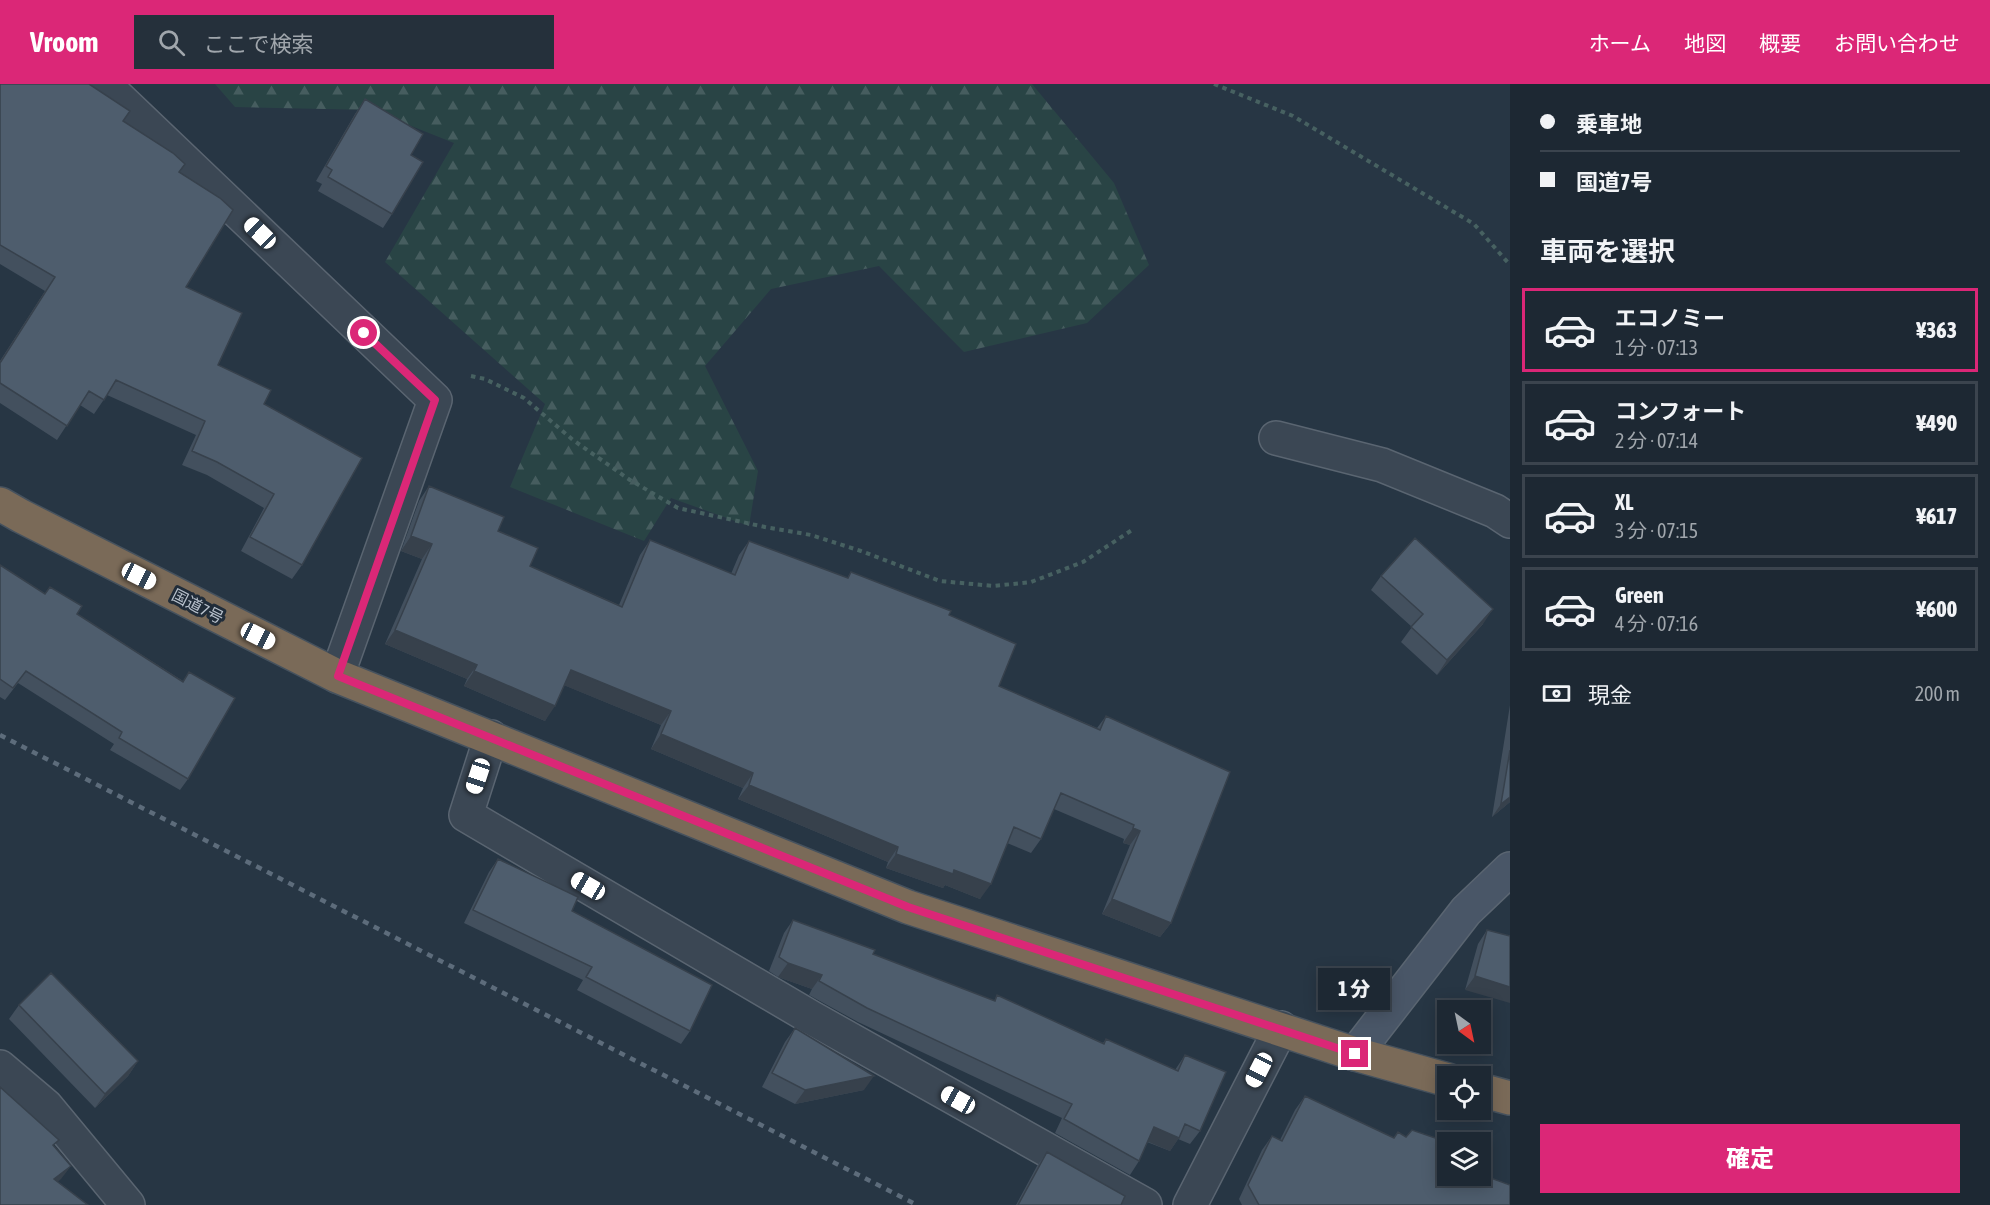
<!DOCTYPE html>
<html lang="ja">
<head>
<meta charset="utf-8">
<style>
  body { margin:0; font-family:"Asap Condensed","Noto Sans JP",sans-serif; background:#25303b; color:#f1f3f6; height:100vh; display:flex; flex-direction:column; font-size:22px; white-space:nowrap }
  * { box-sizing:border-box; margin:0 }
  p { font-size:20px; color:#a0a6ac }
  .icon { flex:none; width:33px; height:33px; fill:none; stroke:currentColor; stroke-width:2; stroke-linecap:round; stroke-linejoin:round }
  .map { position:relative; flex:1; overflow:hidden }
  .details { display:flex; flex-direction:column; background:#1d2833; width:480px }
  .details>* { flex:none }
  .guide { display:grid; align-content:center; height:132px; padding:0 30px; background:#1d2833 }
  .needle { width:39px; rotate:147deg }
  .buttons { position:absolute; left:1437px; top:916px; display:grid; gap:12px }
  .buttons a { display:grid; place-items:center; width:54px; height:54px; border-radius:0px; background:#1d2833; box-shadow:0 3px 15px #0003,0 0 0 2px #3b444e; font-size:30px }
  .end { position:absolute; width:27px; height:27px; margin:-14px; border:8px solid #db2777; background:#fff; box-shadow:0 0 0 3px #fff }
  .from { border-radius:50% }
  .bubble { position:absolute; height:42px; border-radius:0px; background:#1d2833; box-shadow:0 3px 15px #0003,0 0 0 2px #3b444e; font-size:20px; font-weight:800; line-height:42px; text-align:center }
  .car { position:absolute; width:18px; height:36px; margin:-18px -9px; border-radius:8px; box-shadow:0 0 4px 2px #0007; background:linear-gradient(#fff 24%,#345 0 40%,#fff 0 76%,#345 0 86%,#fff 0) }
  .guide b { display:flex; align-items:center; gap:21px; height:57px; font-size:22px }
  .guide b+b { border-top:2px solid #3b444e }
  .guide i { width:15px; height:15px; background:#f1f3f6 }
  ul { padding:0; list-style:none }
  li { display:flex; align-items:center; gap:18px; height:84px; margin:0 12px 9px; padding:0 18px; border:3px solid #3b444e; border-radius:0px }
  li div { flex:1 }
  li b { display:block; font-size:22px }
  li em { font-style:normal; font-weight:800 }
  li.active { border-color:#db2777 }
  li>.icon { width:54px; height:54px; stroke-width:1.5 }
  h2 { padding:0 30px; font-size:27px; line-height:72px }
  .pay { display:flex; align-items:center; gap:15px; height:66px; padding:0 30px; font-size:22px }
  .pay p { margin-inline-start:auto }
  .cta { display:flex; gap:12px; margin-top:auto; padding:12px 30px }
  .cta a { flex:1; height:69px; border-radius:0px; background:#db2777; color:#fff; font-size:24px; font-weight:800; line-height:69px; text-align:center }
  header { display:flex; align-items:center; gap:36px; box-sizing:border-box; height:84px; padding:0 30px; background:#db2777; color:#fff }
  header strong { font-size:28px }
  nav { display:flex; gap:33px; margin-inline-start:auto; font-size:21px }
  .search { width:420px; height:54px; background:#25303b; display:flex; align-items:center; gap:15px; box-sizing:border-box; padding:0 21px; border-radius:0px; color:#a0a6ac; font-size:22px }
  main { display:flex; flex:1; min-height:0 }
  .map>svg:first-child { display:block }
  .forest { fill:url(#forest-firs) }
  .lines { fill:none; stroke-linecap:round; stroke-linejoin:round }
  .street-casing { stroke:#5a6571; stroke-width:36 }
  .secondary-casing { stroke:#5a6571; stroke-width:36 }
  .highway-casing { stroke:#46525e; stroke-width:36 }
  .path { stroke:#476161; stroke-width:4; stroke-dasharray:4.5 4.5; stroke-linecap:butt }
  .street { stroke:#3b4754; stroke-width:33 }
  .secondary { stroke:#495667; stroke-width:33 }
  .highway { stroke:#7a6a58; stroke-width:33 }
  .rail { stroke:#5d6c7b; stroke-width:4.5; stroke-dasharray:6 6; stroke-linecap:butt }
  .wall { fill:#43505e }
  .shaded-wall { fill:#37414c }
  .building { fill:#4e5d6d; stroke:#37414c; stroke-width:1.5 }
  .route { stroke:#db2777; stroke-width:8 }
  .labels { text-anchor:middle; stroke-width:6; stroke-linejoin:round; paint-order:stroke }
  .street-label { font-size:16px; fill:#b9c2cd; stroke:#202c39 }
</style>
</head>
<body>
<header>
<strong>Vroom</strong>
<div class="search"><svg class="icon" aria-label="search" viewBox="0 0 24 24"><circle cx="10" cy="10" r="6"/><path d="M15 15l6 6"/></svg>ここで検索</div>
<nav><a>ホーム</a><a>地図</a><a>概要</a><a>お問い合わせ</a></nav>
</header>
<main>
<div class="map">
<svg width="1510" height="1121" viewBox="0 0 1510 1121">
  <defs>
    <pattern id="forest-firs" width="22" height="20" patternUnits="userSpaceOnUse" patternTransform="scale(1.5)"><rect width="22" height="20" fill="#294445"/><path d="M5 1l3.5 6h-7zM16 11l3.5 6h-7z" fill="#465d5f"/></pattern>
  </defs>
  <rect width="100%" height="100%" fill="#273644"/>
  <path class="forest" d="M215,0H1032L1114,99L1149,181L1087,239L964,268L879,182L771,205L705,282L758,387L749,442L671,414L644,457L510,403L545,320L385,178L454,59L371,26L235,23Z"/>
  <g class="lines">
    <g class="street-casing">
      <path id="street" d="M104,0L435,316L337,592
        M1276,354L1382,381L1495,427L1510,437
        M491,653L466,731L812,934L1145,1121
        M0,983L46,1022L128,1121
        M1190,1121L1281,944"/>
    </g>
    <g class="secondary-casing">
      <path id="secondary" d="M1355,970L1466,827L1510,785"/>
    </g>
    <g class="highway-casing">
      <path id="highway" d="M0,420L21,432L337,592L908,823L1355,970L1448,996
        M1480,1006L1510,1014"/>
    </g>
    <path class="path" d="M1214,0L1293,32L1474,140L1510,181
      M471,292L485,295L524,314L573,356L630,396L678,424L765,443L811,451L861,467L940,497L994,502L1031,498L1083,478L1132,446"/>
    <use href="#street" class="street"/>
    <use href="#secondary" class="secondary"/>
    <use href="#highway" class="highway"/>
    <path class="rail" d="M0,651L917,1121"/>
  </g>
  <path class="wall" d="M0,0L123,37L179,88L186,203L218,281L264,320L302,481L292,495L241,467L264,424L207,391L182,381L196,351L107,311L94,330L80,321L57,356L0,319V277L45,207L0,180Z
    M365,15L411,71L392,130L383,144L318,107L322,100L316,97L355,30Z
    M429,402L498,447L530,482L619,521L640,471L650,456L731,490L739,471L749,457L847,494L851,488L949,531L999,602L1097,644L1106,632L1171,839L1160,853L1102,830L1130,761L1123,759L1124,755L1054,725L1041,755L1031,769L1007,759L980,815L945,801L943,804L886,784L888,778L738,715L743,704L651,665L661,641L564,601L545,637L464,602L467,595L385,560L422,475L401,467L419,417Z
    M0,481L183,597L189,588L188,695L180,706L110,666L114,660L18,599L5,616L0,613Z
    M1381,492L1483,540L1437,591L1401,558L1412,543L1371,506Z
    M1510,621V718L1492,733Z
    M498,775L572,827L690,947L681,960L577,906L583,896L464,839L489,788Z
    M793,836L873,870L994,917L997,911L1103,959L1106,955L1175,986L1185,971L1200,1047L1190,1060L1178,1055L1170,1067L1147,1058L1139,1077L1130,1091L1055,1049L1062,1034L858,938L809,911L812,905L778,893L769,887L784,849Z
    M1487,846L1510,852L1465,906L1478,860Z
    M19,921L138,977L128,992L95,1024L9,935Z
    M795,944L864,1006L795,1020L762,1003L785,958Z
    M1305,1012L1393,1054L1398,1048L1406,1053L1448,1059L1510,1121H1242L1239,1115L1262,1066L1272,1052L1280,1056L1295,1026Z
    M1047,1068L1121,1121H1016L1037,1082Z"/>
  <path class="shaded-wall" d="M411,452L432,460L422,475L401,467Z
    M1493,525L1483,540L1437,591L1447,576Z
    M395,546L477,581L467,595L385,560Z
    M571,586L671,627L661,641L561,600Z
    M474,587L555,622L545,637L464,602Z
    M661,650L753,689L743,704L651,665Z
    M749,701L898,763L888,778L738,715Z
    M1510,713V718L1492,733L1501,720Z
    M1133,744L1140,747L1130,761L1123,759Z
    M896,770L954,786L991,800L980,815L945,801L943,804L886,784Z
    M1112,815L1171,839L1160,853L1102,830Z
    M788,879L822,891L812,905L778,893Z
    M1475,892L1510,903V919L1465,906Z
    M138,977L128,992L95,1024L105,1010Z
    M874,992L864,1006L795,1020L805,1006Z
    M1154,1043L1179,1054L1170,1067L1144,1056Z
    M71,1082L61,1095L45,1109L54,1095Z"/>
  <path class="building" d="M0,0H89L130,27L123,37L173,69L185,80L179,88L220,114L233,126L186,203L242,229L218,281L271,306L264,320L362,374L302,481L250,453L274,410L217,378L192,367L205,337L116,296L104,316L89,307L67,342L0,299V279L55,193L0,161Z
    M365,15L423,50L411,71L423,78L392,130L328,93L332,86L326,82Z
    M429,402L504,433L498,447L538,464L530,482L622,523L650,456L735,491L749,457L848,494L851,488L951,527L949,531L1016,560L999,602L1100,646L1106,632L1230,688L1171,839L1112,815L1140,747L1133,744L1134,741L1061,709L1041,755L1014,743L991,800L954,786L953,790L896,770L898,763L749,701L753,689L661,650L671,627L571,586L555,622L474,587L477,581L395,546L432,460L411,452Z
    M1415,454L1493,525L1447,576L1411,543L1423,530L1381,492Z
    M0,481L45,510L50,503L82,522L77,530L183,598L189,588L235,614L188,695L119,654L122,648L26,587L13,604L0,595Z
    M1510,666V713L1501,720Z
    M498,775L578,813L572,827L712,901L690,947L586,893L592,883L473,826Z
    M793,836L875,866L873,870L995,917L997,911L1104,960L1106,955L1178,987L1185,971L1226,988L1200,1047L1185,1040L1179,1054L1154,1043L1139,1077L1064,1035L1072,1020L867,924L819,897L822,891L788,879L779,873Z
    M1487,846L1510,852V903L1475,892Z
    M51,889L138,977L105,1010L19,921Z
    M795,944L874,992L805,1006L772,989Z
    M0,1003L59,1056L53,1061L71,1082L54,1095L88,1121H0Z
    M1305,1012L1394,1054L1398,1048L1406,1053L1412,1046L1450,1059H1448V1092H1480V1090L1510,1101V1121H1259L1248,1101L1272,1052L1282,1057Z
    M1047,1068L1125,1112L1121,1121H1018Z
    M1480,1069L1484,1070L1480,1081Z"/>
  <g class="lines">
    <path class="route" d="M364,249L435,316L338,592L908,823L1355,970"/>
  </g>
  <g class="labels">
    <g class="street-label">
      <text transform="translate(198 522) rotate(27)" y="6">国道7号</text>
    </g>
  </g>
</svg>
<div class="buttons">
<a><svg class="needle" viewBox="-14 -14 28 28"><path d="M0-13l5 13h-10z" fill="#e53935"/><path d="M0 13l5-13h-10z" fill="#a0a6ac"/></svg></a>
<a><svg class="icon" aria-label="locate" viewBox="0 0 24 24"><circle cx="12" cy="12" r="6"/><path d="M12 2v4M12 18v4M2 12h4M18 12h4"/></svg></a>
<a><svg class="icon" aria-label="layers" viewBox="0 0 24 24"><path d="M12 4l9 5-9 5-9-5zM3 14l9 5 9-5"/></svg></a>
</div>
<i class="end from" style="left:364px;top:249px"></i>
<i class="end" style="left:1355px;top:970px"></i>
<div class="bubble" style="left:1318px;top:884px;width:72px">1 分</div>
<i class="car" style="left:260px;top:149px;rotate:314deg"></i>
<i class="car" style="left:139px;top:492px;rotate:117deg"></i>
<i class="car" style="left:258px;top:552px;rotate:117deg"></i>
<i class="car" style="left:478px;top:692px;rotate:198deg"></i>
<i class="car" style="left:588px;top:802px;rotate:300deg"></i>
<i class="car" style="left:1259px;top:986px;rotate:207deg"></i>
<i class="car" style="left:958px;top:1016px;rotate:299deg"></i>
</div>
<section class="details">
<div class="guide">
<b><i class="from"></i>乗車地</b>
<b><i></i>国道7号</b>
</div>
<h2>車両を選択</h2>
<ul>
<li class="active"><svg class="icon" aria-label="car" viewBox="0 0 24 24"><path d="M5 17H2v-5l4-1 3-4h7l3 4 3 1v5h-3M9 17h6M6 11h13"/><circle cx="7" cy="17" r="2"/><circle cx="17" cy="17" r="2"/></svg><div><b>エコノミー</b><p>1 分 · 07:13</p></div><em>¥363</em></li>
<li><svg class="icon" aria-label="car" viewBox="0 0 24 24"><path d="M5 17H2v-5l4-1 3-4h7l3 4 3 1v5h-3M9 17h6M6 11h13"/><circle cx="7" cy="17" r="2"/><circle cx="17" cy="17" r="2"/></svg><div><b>コンフォート</b><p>2 分 · 07:14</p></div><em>¥490</em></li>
<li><svg class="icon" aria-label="car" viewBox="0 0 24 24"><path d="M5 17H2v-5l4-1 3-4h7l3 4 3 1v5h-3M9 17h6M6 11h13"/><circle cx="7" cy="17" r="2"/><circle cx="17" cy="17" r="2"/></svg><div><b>XL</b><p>3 分 · 07:15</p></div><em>¥617</em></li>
<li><svg class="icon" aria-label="car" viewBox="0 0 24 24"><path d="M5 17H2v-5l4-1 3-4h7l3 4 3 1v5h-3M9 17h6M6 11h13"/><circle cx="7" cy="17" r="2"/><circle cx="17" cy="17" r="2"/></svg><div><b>Green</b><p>4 分 · 07:16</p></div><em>¥600</em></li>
</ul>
<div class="pay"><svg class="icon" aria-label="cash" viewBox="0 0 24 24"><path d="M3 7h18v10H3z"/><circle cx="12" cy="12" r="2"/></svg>現金<p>200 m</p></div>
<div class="cta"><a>確定</a></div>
</section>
</main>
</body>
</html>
